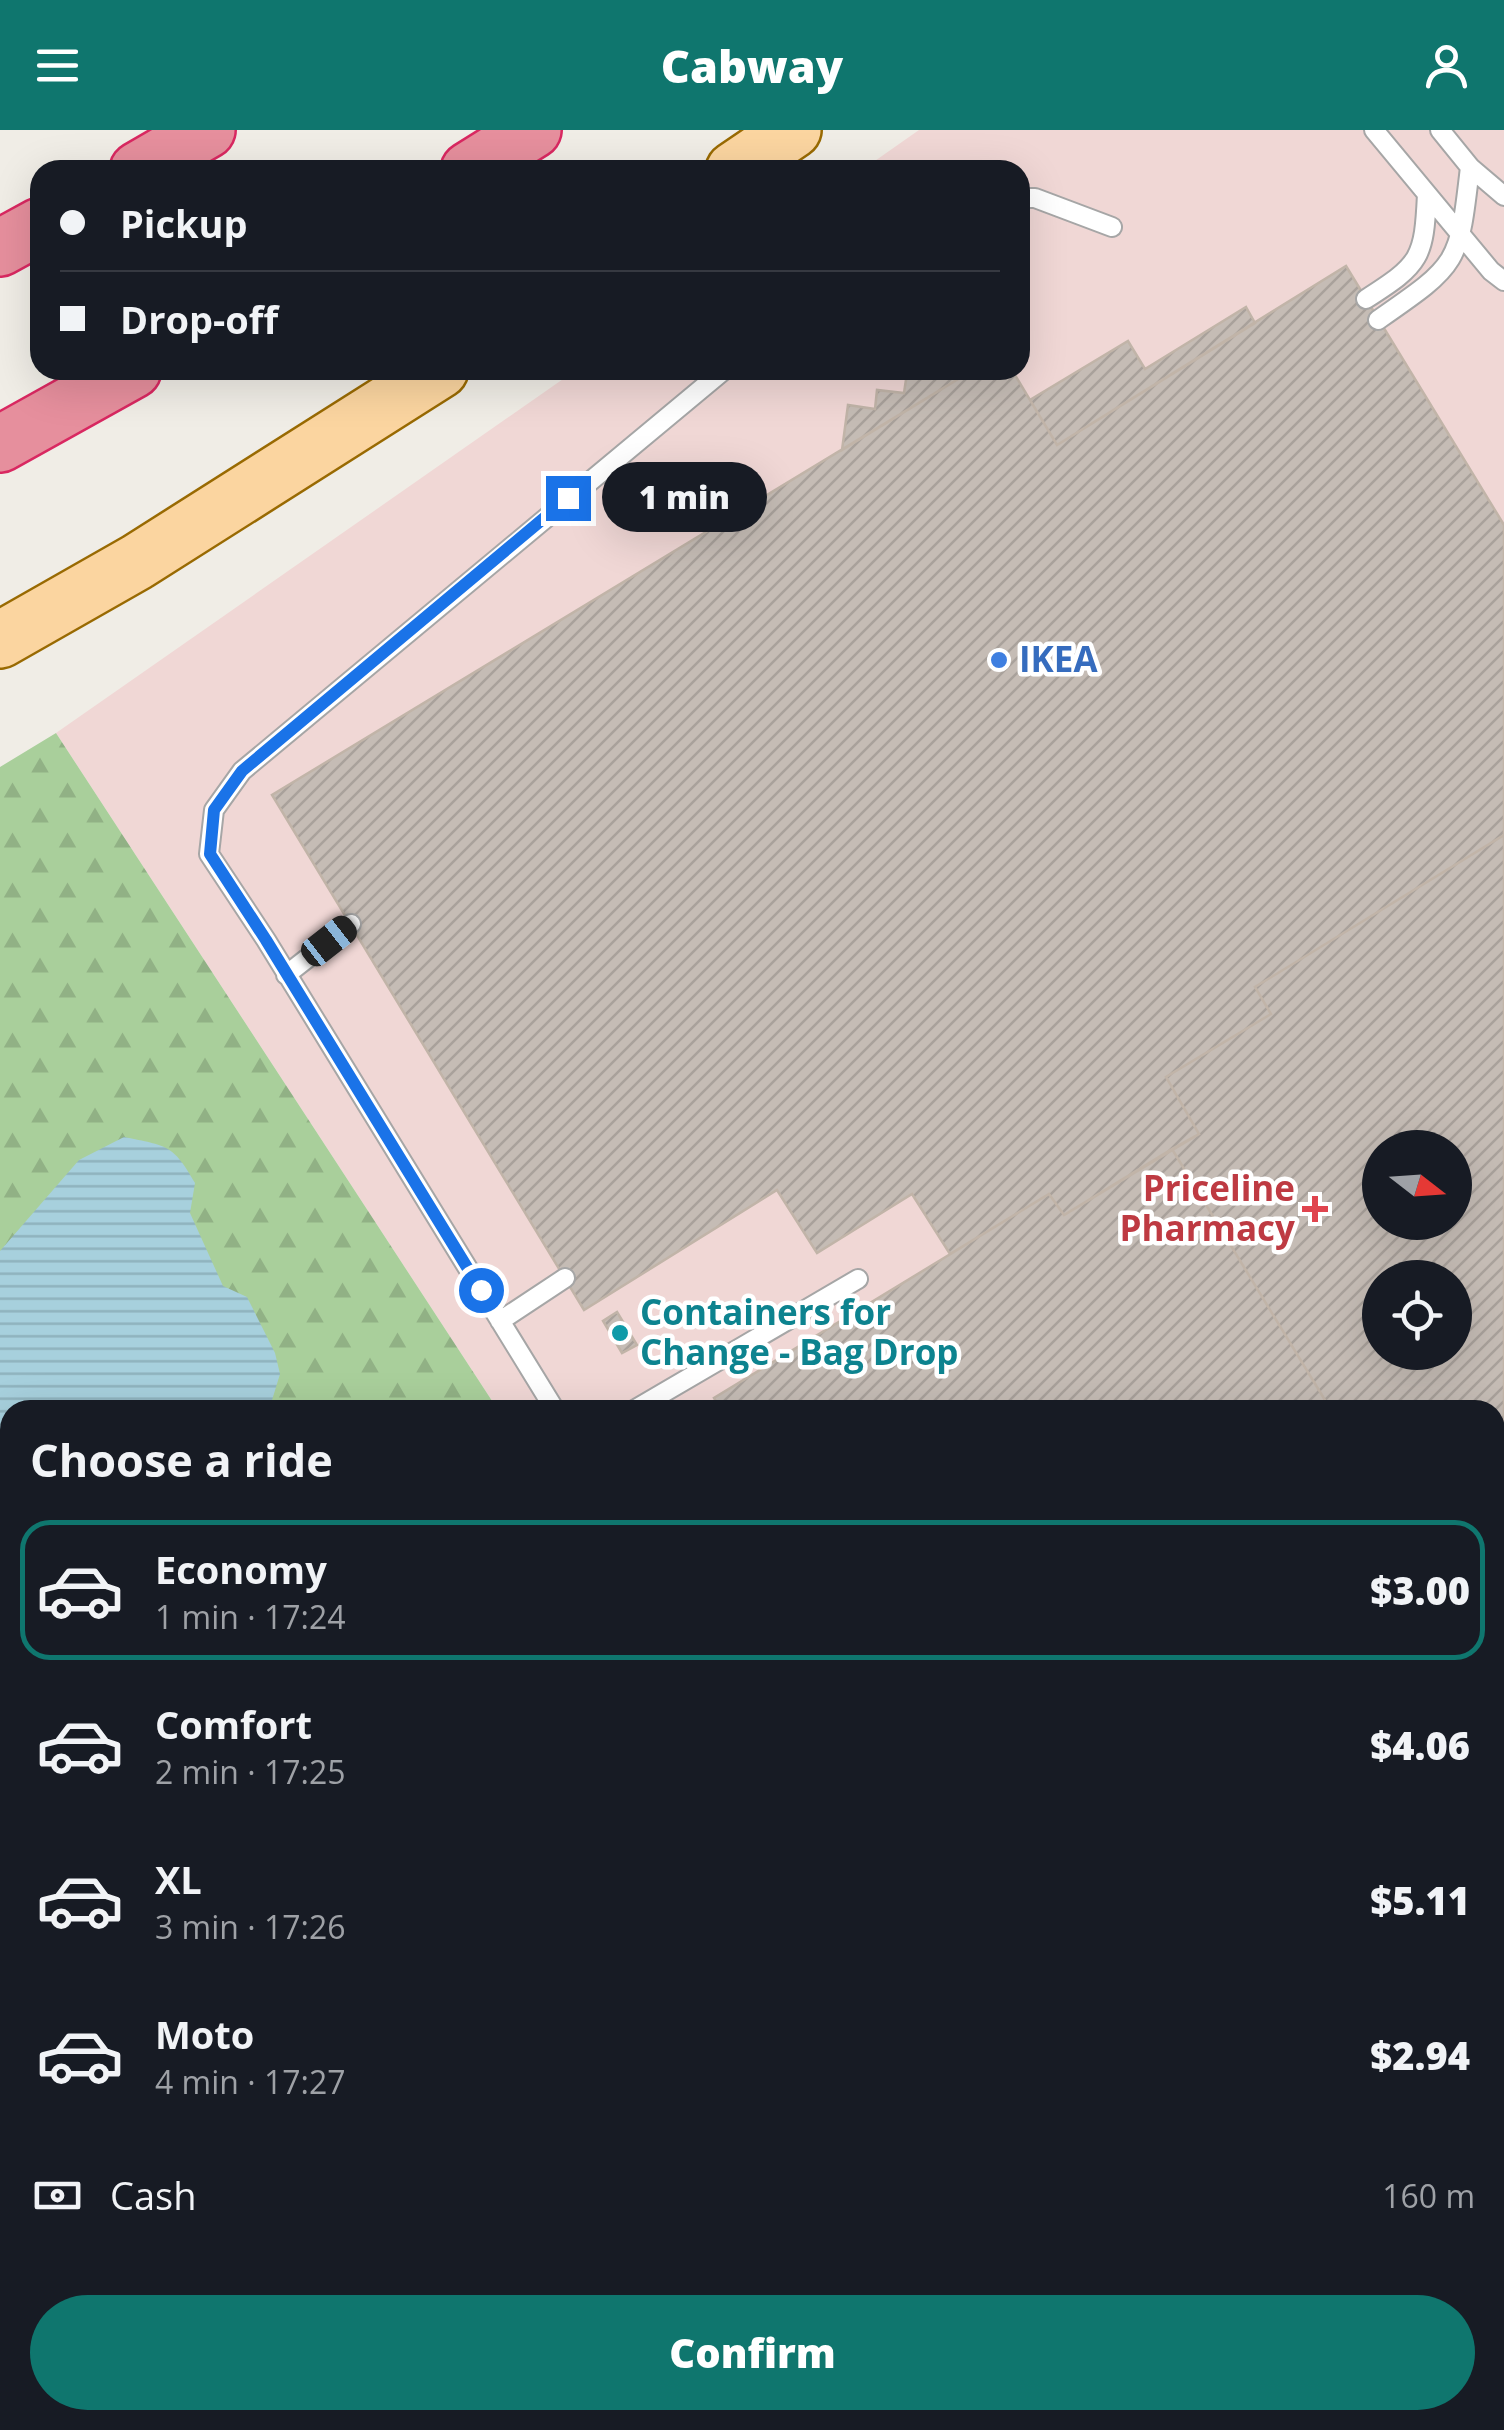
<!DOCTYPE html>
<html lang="en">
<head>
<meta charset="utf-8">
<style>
  body { margin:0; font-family:"Open Sans",sans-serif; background:#20242c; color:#f1f3f6; height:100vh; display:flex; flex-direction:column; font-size:38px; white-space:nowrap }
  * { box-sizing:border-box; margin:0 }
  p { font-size:32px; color:#9ea1a6 }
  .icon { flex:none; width:55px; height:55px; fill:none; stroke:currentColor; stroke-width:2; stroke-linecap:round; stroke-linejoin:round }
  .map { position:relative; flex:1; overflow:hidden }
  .sheet { position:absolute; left:0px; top:1270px; width:1505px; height:1030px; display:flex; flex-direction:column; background:#171b24; border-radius:30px 30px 0 0; box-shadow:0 10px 40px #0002 }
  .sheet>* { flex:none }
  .banner { position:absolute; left:30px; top:30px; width:1000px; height:220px; border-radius:30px; box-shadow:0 10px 40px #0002; display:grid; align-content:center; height:220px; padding:0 30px; background:#171b24 }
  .needle { width:65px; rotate:107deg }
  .buttons { position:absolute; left:1362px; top:1000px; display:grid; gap:20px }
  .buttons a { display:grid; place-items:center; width:110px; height:110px; border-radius:50%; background:#171b24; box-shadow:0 10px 40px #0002; font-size:50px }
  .end { position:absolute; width:45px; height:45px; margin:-22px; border:12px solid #1a73e8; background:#fff; box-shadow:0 0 0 5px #fff }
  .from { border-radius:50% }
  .bubble { position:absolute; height:70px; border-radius:35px; background:#171b24; box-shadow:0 10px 40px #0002; font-size:32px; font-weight:800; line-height:70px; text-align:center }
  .car { position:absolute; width:30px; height:60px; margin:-30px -15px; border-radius:12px; box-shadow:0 0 8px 2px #0007; background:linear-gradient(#222 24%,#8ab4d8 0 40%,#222 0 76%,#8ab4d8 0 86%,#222 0) }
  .banner b { display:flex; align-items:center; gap:35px; height:95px; font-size:38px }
  .banner b+b { border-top:2px solid #363941 }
  .banner i { width:25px; height:25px; background:#f1f3f6 }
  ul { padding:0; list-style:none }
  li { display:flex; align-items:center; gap:30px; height:140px; margin:0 20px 15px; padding:0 10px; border:5px solid transparent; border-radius:30px }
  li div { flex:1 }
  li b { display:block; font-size:38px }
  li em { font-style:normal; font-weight:800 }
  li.active { border-color:#0f766e }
  li>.icon { width:90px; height:90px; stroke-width:1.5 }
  h2 { padding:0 30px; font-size:45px; line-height:120px }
  .pay { display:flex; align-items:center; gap:25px; height:110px; padding:0 30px; font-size:38px }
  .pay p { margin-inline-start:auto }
  .button { display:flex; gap:20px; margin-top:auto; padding:20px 30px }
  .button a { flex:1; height:115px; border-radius:60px; background:#0f766e; color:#fff; font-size:40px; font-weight:800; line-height:115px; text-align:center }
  header { display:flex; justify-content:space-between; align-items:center; height:130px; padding:0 30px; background:#0f766e; color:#fff; font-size:45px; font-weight:800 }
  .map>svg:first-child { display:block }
  .commercial { fill:#f0d7d5; fill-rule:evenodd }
  .forest { fill:url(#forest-firs) }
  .parking { fill:#e3e3e3 }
  .water { fill:url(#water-rules) }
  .building { fill:url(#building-hatch); stroke:#c1b4a8; stroke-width:2.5; fill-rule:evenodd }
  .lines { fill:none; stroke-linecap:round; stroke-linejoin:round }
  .service-casing { stroke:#a6a6a6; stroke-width:22 }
  .primary-casing { stroke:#996a02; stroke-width:60 }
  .motorway-casing { stroke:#d92861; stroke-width:60 }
  .service { stroke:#fff; stroke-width:18 }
  .primary { stroke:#fbd5a0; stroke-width:55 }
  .motorway { stroke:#e68f9d; stroke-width:55 }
  .route { stroke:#1a73e8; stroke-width:12 }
  .shop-dot { fill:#3f7fe0; stroke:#fff; stroke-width:4 }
  .health-dot { fill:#e0444e; stroke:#fff; stroke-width:4 }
  .culture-dot { fill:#0f9aa8; stroke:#fff; stroke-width:4 }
  .labels { text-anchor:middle; stroke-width:9; stroke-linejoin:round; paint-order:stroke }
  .shop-label { font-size:35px; font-weight:bold; fill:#366cbe; stroke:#fff; text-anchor:start }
  .health-label { font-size:35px; font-weight:bold; fill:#be3a42; stroke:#fff; text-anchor:end }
  .culture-label { font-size:35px; font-weight:bold; fill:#0d838f; stroke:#fff; text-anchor:start }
</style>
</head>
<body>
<header><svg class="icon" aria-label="menu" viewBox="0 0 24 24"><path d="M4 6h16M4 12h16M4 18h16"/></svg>Cabway<svg class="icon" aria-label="person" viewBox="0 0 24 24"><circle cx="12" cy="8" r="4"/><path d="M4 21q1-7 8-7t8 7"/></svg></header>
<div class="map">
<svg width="1504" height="2300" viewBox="0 0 1504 2300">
  <defs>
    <pattern id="forest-firs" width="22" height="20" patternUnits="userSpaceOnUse" patternTransform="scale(2.5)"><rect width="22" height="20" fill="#a9cf9b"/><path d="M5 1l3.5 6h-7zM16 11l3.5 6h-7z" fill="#91b185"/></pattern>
    <pattern id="water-rules" width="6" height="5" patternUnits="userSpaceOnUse" patternTransform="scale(2.5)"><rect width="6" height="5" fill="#a7d0dd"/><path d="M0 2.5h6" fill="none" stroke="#8fb2bd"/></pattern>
    <pattern id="building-hatch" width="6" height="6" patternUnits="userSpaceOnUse" patternTransform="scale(2.5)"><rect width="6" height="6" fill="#c5bcb5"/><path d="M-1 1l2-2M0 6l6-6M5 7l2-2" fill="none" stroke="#a9a19b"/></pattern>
  </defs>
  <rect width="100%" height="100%" fill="#f0ede6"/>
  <path class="commercial" d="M919,0H1504V2300H0V1856L10,1849V2290H1495V1280H498L56,603L576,240H1020V40H862ZM1380,1018H1455V1092H1380ZM1380,1148H1455V1222H1380Z"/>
  <path class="forest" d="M56,603L498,1280H10V1849L0,1856V637Z"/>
  <path class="parking" d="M10,1997V2290H546L530,2300H15L10,2292L0,2298V2009Z"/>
  <path class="water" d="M124,1007C167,1016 173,1014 195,1053L190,1083L223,1156L247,1167L275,1223L280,1244L269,1280H10V1345L0,1343V1121L79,1030Z
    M10,1386V1458L0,1457V1398Z"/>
  <path class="building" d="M1346,136L1504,395V705L1255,857L1271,884L1166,947L1199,1004L1064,1085L1049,1064L950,1124L912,1064L817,1123L777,1060L584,1180L272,665L973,240H1012L1057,315Z
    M1246,177L1255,193L1057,315L1030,270L1128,211L1145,239Z
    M934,240H973L842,320L848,275L875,279L877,260L904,263L907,243L934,247Z
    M1504,705V1565L1495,1550V1280H1331L1172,1019L1199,1004L1166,947L1271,884L1255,857ZM1380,1018H1455V1092H1380ZM1380,1148H1455V1222H1380Z
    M1172,1019L1331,1280H721L714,1268L1049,1064L1064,1085Z
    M617,1182L637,1215L622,1223L603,1191Z
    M1495,1550L1504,1565V1627L1495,1632Z
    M1504,1627V2300H1091L1108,2290H1495V1632Z
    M624,2290H674L680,2300H608Z
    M674,2290H1007L991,2300H680Z
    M1007,2290H1033L1016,2300H991Z"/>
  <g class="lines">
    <g class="service-casing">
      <path id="service" d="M1374,0L1491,141L1504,151
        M1440,0L1470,37L1504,66
        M1020,68H1035L1112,97
        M1366,169C1421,134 1424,128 1427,64
        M1378,190C1459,134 1459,134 1470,37
        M286,845L351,794
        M500,1191L565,1148
        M555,1280L266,810L209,724L214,680L242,641L724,240
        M634,1280L858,1149
        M0,1954L10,1947
        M10,2170V2171
        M55,2290L61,2300
        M418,2300L435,2290"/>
    </g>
    <g class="primary-casing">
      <path id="primary" d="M734,40L793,0
        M0,510L137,432L440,240"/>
    </g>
    <g class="motorway-casing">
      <path id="motorway" d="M138,40L207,0
        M469,40L533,0
        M0,118L40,96
        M0,314L133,240"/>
    </g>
    <use href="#service" class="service"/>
    <use href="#primary" class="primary"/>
    <use href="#motorway" class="motorway"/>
  </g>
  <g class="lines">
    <path class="route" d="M481,1160L266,810L210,724L214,680L242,641L568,368"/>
  </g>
  <circle class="shop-dot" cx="999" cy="530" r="10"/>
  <path class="health-dot" d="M1310 1064h10v10h10v10h-10v10h-10v-10h-10v-10h10z"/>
  <circle class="culture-dot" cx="620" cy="1203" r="10"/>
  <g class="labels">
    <g class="shop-label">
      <text x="1019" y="542">IKEA</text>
    </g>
    <g class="health-label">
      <text x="1295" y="1071">Priceline<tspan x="1295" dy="40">Pharmacy</tspan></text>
    </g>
    <g class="culture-label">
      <text x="640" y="1195">Containers for<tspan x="640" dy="40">Change - Bag Drop</tspan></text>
    </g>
  </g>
</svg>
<div class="buttons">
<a><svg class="needle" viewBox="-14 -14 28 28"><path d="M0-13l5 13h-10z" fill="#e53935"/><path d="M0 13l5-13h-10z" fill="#9ea1a6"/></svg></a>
<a><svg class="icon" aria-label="locate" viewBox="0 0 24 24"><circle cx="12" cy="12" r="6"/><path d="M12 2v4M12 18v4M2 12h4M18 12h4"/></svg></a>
</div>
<i class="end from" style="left:481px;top:1160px"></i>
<i class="end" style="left:568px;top:368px"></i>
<div class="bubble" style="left:602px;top:332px;width:165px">1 min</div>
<i class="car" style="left:329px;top:811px;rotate:52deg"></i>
<div class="banner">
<b><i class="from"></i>Pickup</b>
<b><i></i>Drop-off</b>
</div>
<section class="sheet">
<h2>Choose a ride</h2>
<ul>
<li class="active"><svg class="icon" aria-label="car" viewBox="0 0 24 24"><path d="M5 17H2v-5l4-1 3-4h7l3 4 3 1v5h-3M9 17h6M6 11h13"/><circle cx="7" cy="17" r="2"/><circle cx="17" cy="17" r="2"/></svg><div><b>Economy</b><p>1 min · 17:24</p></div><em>$3.00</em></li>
<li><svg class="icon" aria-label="car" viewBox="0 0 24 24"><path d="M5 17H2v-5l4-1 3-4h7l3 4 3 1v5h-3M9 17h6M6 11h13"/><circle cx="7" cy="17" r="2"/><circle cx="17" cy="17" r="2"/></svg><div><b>Comfort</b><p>2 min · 17:25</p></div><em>$4.06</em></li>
<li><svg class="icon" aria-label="car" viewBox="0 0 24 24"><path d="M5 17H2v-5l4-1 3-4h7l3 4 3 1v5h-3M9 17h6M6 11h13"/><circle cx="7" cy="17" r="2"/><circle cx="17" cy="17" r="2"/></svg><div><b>XL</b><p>3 min · 17:26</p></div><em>$5.11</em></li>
<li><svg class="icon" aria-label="car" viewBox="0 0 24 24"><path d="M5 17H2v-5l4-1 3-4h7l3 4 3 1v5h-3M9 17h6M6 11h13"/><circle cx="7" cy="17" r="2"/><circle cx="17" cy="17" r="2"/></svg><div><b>Moto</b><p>4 min · 17:27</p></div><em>$2.94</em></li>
</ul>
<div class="pay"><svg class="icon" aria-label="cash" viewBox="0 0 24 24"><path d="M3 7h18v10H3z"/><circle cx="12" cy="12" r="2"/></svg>Cash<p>160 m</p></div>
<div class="button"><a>Confirm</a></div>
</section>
</div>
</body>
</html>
